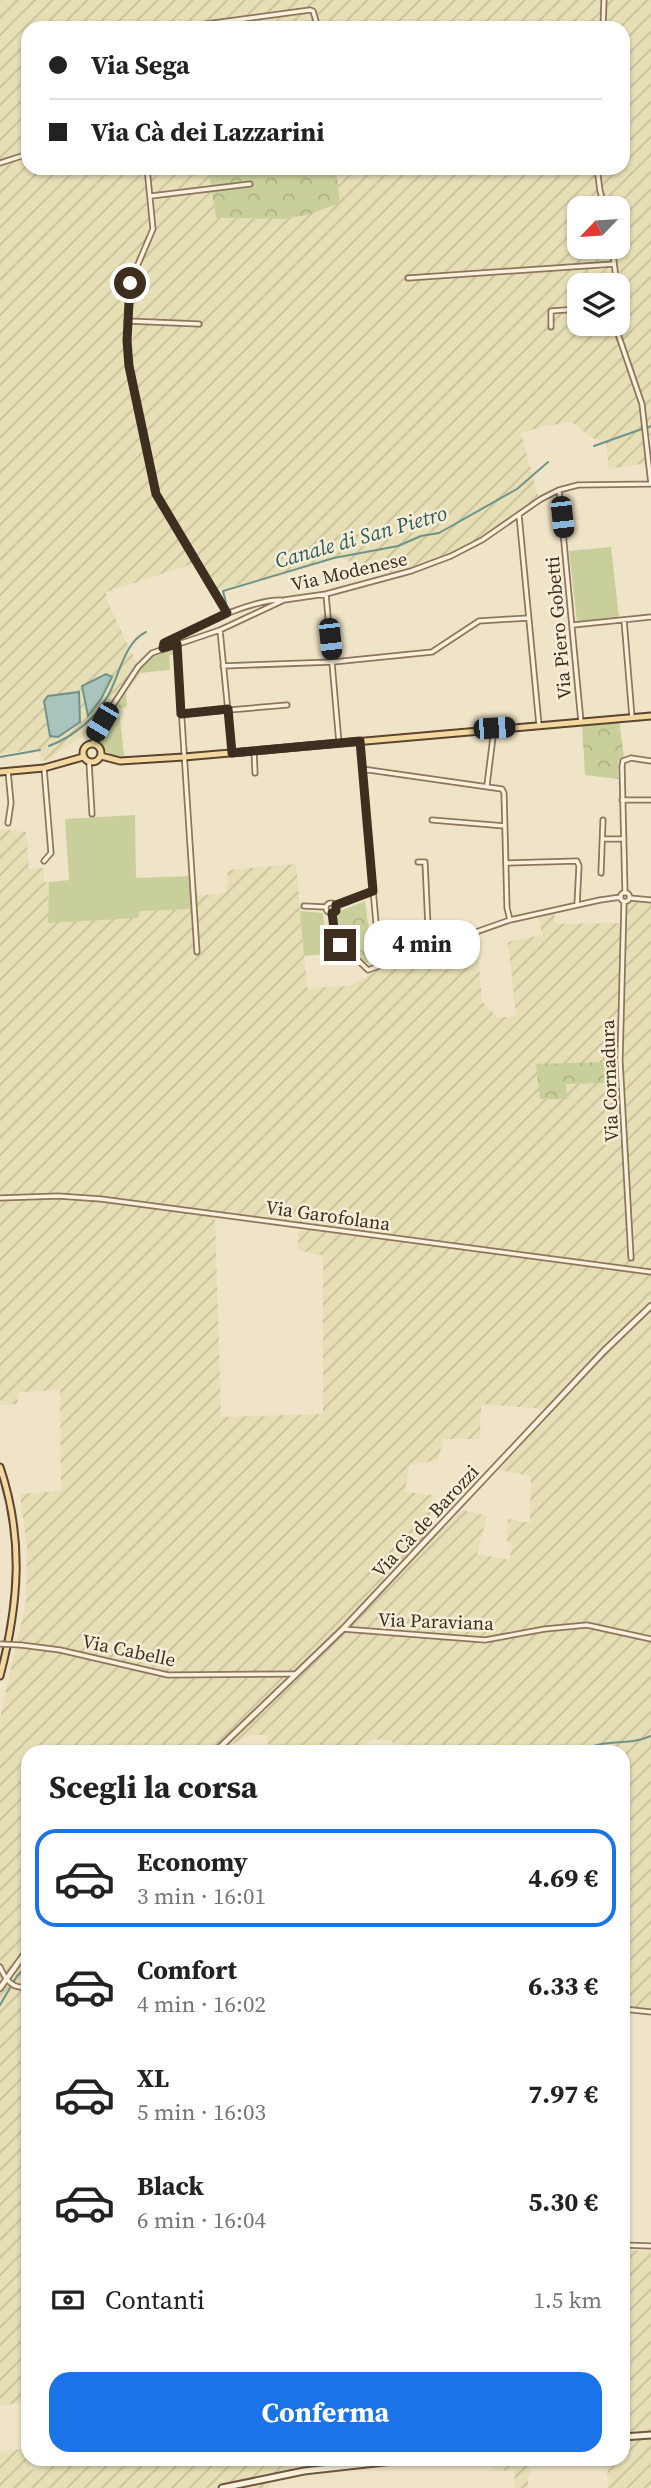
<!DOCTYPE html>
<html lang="it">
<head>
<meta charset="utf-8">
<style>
  body { margin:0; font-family:"Source Serif 4",serif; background:#f6f6f6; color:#222; height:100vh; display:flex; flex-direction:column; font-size:26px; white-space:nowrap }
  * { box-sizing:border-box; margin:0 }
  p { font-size:23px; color:#767676 }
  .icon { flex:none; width:38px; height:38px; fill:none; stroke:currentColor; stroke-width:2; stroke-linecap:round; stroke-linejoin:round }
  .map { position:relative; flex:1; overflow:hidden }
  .drawer { position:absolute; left:21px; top:1745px; width:609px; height:721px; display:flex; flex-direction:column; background:#fff; border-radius:21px; box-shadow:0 2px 5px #0004 }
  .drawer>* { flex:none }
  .top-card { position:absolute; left:21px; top:21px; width:609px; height:154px; border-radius:21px; box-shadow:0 2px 5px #0004; display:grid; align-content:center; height:154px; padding:0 28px; background:#fff }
  .needle { width:46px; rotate:245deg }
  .tools { position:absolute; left:567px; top:196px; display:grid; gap:14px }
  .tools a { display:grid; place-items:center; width:63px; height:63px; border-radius:14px; background:#fff; box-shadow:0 2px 5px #0004; font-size:35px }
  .end { position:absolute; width:32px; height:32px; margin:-16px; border:9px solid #3d2e20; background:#fff; box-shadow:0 0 0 4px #fff }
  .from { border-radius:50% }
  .bubble { position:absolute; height:49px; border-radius:21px; background:#fff; box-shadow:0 2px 5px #0004; font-size:23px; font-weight:700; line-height:49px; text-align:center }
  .car { position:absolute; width:21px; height:42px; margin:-21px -10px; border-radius:9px; box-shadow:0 0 5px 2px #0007; background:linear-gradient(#222 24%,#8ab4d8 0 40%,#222 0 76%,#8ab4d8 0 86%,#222 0) }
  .top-card b { display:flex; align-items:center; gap:24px; height:66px; font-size:26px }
  .top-card b+b { border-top:2px solid #e0e0e0 }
  .top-card i { width:18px; height:18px; background:#222 }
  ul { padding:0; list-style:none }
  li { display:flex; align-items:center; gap:21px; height:98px; margin:0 14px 10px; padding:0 14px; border:4px solid transparent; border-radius:21px }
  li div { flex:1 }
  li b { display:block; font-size:26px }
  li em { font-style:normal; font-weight:700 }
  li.on { border-color:#1a73e8 }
  li>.icon { width:63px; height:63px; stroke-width:1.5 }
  h2 { padding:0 28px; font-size:32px; line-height:84px }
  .pay { display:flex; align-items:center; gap:18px; height:77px; padding:0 28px; font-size:26px }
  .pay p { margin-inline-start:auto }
  .cta { display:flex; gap:14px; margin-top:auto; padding:14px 28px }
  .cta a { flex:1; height:80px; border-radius:21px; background:#1a73e8; color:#fff; font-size:28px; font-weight:700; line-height:80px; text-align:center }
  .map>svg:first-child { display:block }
  .farmland { fill:url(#farmland-furrows); fill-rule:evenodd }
  .grass { fill:#c9cf9b }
  .forest { fill:url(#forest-crowns) }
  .water { fill:#a9c4bc; stroke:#6f938a; stroke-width:2 }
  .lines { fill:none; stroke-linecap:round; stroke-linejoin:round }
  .stream { stroke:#6f938a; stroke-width:2 }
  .minor-casing { stroke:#8d765c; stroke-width:7 }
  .tertiary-casing { stroke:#8d765c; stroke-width:8 }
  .secondary-casing { stroke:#6f573f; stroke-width:9 }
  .primary-casing { stroke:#5b4430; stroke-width:9 }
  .minor { stroke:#faf1dc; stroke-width:3.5 }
  .tertiary { stroke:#faf1dc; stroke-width:4.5 }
  .secondary { stroke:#faf1dc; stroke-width:5 }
  .primary { stroke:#f3d9a0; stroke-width:5 }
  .minor-bridge-casing { stroke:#8d765c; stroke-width:7; stroke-linecap:butt }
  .minor-bridge { stroke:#faf1dc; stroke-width:3.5 }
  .route { stroke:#3d2e20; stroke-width:9 }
  .labels { text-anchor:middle; stroke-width:5; stroke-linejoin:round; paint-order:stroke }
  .street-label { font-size:19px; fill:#3d2e20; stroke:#f7eed8 }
  .water-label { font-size:21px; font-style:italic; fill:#2f5d5a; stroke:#f7eed8 }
</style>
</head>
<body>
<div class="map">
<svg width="651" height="2488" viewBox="0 0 651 2488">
  <defs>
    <pattern id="farmland-furrows" width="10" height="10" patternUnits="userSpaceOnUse" patternTransform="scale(1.75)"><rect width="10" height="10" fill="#e6deb5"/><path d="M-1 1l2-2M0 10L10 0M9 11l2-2" fill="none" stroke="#c6bf9b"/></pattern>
    <pattern id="forest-crowns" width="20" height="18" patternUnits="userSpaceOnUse" patternTransform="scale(1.75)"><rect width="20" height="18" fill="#c9cf9b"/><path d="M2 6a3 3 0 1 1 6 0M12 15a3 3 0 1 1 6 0" fill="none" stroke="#aeb285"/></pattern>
  </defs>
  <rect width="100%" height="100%" fill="#f0e4c8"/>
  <path class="farmland" d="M0,0H651V436L645,434L647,463L609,469L606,442L592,438L572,422L545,426L521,433L539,500L457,554L395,575L385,569L358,570L355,564L338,556L277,575L214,591L195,563L106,592L107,601L137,664L109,711L90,732L44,761L37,749L0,754ZM28,28H623V168H336L340,203L283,219L216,218L208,168H28ZM579,208H618V247H579ZM579,285H618V324H579Z
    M0,829L26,832L29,869L44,868V882H49V923L139,911L193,909V896L226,893L228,870L296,864L307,988L349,986L380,969L449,943L453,958L478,952L482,1001L498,1018L516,1016L508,942L542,935L539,916L554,912L555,924L621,923V905L634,901L651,902V2009L623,2007V1752H398L397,1747L391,1741L373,1739L353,1752H269L267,1735H250L218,1752H28V2267L22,2268L23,2285H28V2403L0,2405V1719L26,1601L27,1548L20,1494L61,1491L60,1390L19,1392L17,1404L0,1405ZM215,1214L299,1225L298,1250L323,1256V1414L221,1417ZM481,1404L543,1409L549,1415L499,1470L531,1476L530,1523L508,1519L507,1541L512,1544L510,1560L477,1554L487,1516L462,1510L445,1528L430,1522L433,1495L405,1492L409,1465L438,1460L443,1439H480Z
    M623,2250L651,2251V2488H608L607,2459H623Z
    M28,2448L31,2470L76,2461L77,2459H291V2470L270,2482L269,2488H0V2452Z
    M493,2459H529L531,2475L528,2476V2488H515L514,2470L493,2471Z"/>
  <path class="grass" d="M611,547L619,618L577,622L569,551Z
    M169,648L173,650L174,655H169L170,670L140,673L126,692L127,706L121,709L118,706L117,701C133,677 140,660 169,648Z
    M115,714L120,718L124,755L120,758C91,746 94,741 108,716Z
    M135,815L136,878L191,876L194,909L140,911L138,918L48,923L49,882L69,880L65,819Z
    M300,911L323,913L325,935L329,944L323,951L325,954L304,956Z"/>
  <path class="forest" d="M208,168H336L340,203L307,215L283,219L216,218Z
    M619,721L624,757L618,761V779L585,775L582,725Z
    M365,901L369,930H381L385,956L366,963L339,937L336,913Z
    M604,1062L607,1083L566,1084L567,1099H540L536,1064Z"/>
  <path class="water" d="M106,674L112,677L101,699L88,716L82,686Z
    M79,692L80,722L58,737L50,736L44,701L48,696Z"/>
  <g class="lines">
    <path class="stream" d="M647,428L651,426
      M594,446L642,429
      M227,607L223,591L334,558L398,546L421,536L439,533L517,489L548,462
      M49,746C75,736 97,717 110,692C120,672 125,642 146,632
      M0,757L40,750
      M249,1752H257
      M580,1752C604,1737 627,1747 651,1736
      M0,2005L17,1976L28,1965"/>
    <g class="minor-casing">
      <path id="minor" d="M176,28L310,10L313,11L318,28
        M603,28L604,0
        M0,163L28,154
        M147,168L153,229L130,283L127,341L129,366L156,494L227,613
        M597,168L600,191L605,208
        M151,196L250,184
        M612,247L617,285
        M408,278L614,264
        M618,288V305
        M127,321L199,324
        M617,324V331L642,404L651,484
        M551,327V311L579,309
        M559,490L581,722
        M519,515L539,725
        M326,594L339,743
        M624,620L632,717
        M573,625L651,617
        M220,630L232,753
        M177,644L197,952
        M163,648L164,643C196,628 247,600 281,600
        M223,666L333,662L432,652L479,621L528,618
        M182,714L287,705
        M360,741L376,923
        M93,744L94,735L102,722L138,667L152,653L220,630L284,600L326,594L411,571L451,556L482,540L541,499L559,490L578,485L651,484
        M254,751L255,773
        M89,762L92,814
        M44,768L51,853L44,861
        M362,769L502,789L504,793L507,908L510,920
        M8,771L11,803L8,823
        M487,785L494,729
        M622,800H651
        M432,820L505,826
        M603,839H624
        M418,862H425L429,948
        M506,863L577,861L579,866L577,905
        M601,873L603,820
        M620.5 897a4.5 4.5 0 1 1 9 0a4.5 4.5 0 1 1-9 0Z
        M625,893L622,766L623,761L631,758L651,761
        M630,898L651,900
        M624,902L620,1061L631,1258
        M326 908a5 5 0 1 1 10 0a5 5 0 1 1-10 0Z
        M336,905L373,891
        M304,906L326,907
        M332,913L337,940L368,970L510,920L600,900L621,897
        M430,927L463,926L468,934
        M0,1198L58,1196L101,1199L651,1272
        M343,1629L485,1640L545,1629L587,1625L651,1639
        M21,1645L60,1650L168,1675L295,1674
        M0,1967C5,1979 13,1991 28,1986
        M623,2009L651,2012
        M623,2245L651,2246"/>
    </g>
    <g class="tertiary-casing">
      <path id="tertiary" d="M215,1752L343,1629L604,1351L651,1306
        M0,1988L28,1949"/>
    </g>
    <g class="secondary-casing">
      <path id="secondary" d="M623,2437L651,2435
        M222,2488L304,2471L411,2459"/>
    </g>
    <g class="primary-casing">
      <path id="primary" d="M83 753a9 9 0 1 1 18 0a9 9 0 1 1-18 0Z
        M101,756L120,761L184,757L651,716
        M0,772L44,768L83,757
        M0,1467C24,1538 19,1604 0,1676"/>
    </g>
    <use href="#minor" class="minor"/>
    <use href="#tertiary" class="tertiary"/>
    <use href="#secondary" class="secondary"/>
    <use href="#primary" class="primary"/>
    <g class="minor-bridge-casing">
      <path id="minor-bridge" d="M0,1644L21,1645"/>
    </g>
    <use href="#minor-bridge" class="minor-bridge"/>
  </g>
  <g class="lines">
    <path class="route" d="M130,283L127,341L129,366L156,494L227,613L164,643L163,648L177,644L181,714L228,709L232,753L360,741L373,891L336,905V911L332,913L335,936L340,945"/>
  </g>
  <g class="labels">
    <g class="street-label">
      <text transform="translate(349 571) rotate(-13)" y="7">Via Modenese</text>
      <text transform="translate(558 628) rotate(-95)" y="7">Via Piero Gobetti</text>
      <text transform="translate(609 1081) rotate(-92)" y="7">Via Cornadura</text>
      <text transform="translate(328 1215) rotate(8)" y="7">Via Garofolana</text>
      <text transform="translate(425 1521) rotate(-47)" y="7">Via Cà de Barozzi</text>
      <text transform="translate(436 1621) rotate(2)" y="7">Via Paraviana</text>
      <text transform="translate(129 1650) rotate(12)" y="7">Via Cabelle</text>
    </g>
    <g class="water-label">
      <text transform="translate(361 537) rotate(-16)" y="7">Canale di San Pietro</text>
    </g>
  </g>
</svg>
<div class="tools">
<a><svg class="needle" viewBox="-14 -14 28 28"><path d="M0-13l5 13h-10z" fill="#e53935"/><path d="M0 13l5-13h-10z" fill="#767676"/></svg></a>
<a><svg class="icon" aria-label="layers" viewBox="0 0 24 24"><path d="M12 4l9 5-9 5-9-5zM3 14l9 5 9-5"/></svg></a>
</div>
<i class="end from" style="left:130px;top:283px"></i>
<i class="end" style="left:340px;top:945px"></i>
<div class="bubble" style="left:364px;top:920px;width:116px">4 min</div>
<i class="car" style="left:562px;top:517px;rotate:174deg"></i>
<i class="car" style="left:330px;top:639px;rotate:174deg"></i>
<i class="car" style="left:102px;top:722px;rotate:211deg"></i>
<i class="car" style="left:494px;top:728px;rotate:86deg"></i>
<div class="top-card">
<b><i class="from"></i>Via Sega</b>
<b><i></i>Via Cà dei Lazzarini</b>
</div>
<section class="drawer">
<h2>Scegli la corsa</h2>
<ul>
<li class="on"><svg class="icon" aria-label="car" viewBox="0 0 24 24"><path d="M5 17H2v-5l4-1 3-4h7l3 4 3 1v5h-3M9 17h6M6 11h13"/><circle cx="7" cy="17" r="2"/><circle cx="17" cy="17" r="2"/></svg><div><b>Economy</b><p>3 min · 16:01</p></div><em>4.69 €</em></li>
<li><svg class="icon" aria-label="car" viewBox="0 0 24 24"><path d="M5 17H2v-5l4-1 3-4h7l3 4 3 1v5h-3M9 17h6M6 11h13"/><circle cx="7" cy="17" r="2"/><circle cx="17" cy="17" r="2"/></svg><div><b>Comfort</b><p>4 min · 16:02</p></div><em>6.33 €</em></li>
<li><svg class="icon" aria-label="car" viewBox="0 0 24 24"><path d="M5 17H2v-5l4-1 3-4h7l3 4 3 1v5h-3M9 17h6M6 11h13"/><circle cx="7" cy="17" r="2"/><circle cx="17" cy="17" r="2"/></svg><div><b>XL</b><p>5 min · 16:03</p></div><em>7.97 €</em></li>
<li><svg class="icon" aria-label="car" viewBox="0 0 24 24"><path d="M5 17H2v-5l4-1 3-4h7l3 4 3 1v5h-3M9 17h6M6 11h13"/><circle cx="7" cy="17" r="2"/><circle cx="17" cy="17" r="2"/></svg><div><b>Black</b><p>6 min · 16:04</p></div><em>5.30 €</em></li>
</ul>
<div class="pay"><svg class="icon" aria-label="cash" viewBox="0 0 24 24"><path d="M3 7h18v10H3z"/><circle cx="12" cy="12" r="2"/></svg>Contanti<p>1.5 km</p></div>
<div class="cta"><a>Conferma</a></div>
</section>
</div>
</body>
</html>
